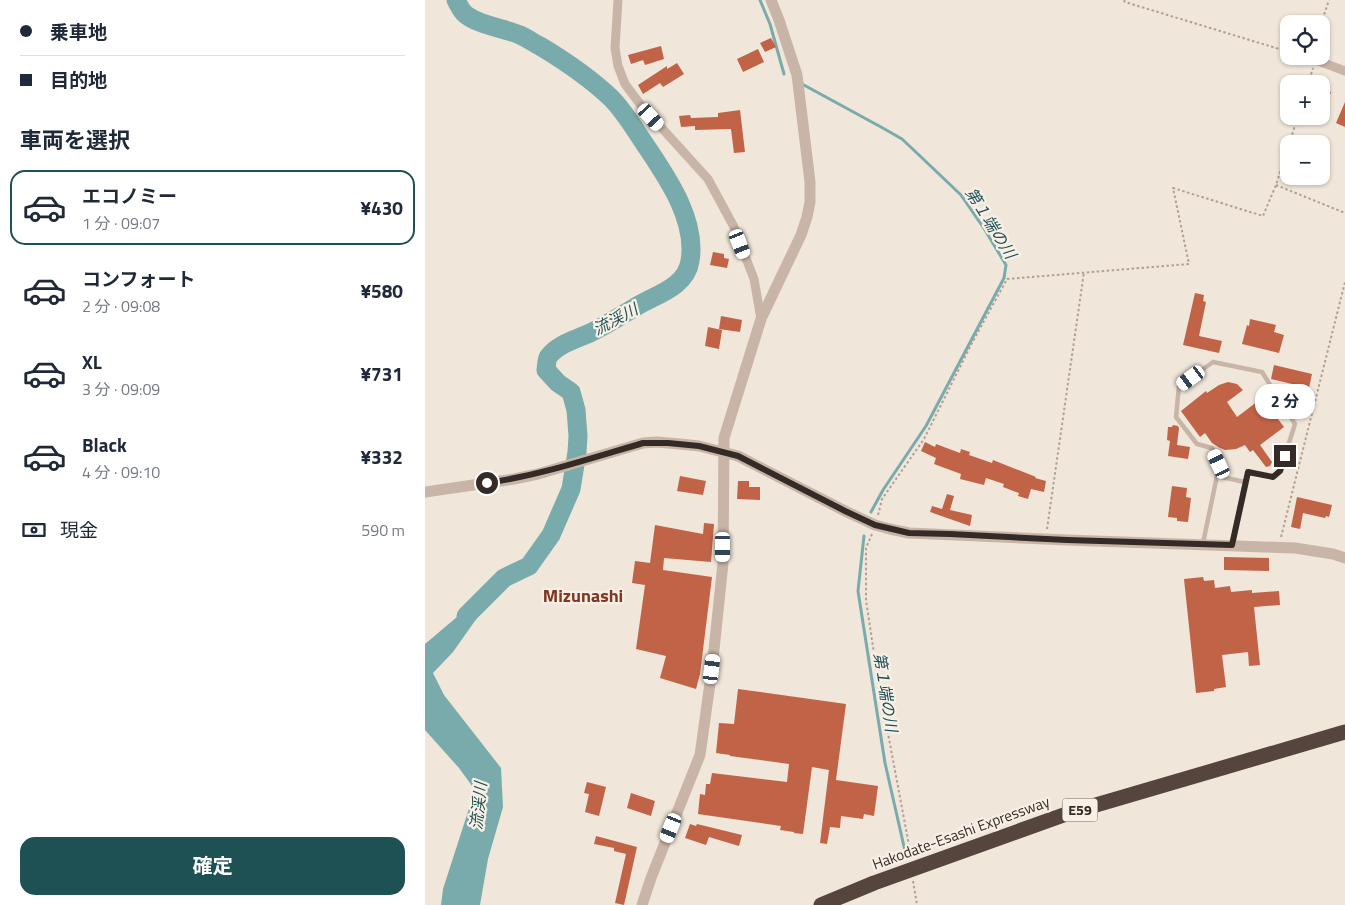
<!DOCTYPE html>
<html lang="ja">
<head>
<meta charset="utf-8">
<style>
  body { margin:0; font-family:"Titillium Web","Noto Sans JP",sans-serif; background:#f2f2f3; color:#1f2937; height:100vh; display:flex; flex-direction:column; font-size:19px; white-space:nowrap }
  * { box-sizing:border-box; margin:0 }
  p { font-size:16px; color:#747a83 }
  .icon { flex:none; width:28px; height:28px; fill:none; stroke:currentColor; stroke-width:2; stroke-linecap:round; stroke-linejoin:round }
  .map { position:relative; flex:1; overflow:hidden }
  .details { display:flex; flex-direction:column; background:#fff; width:425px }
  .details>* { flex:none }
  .top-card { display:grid; align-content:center; height:110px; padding:0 20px; background:#fff }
  .buttons { position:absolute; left:855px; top:15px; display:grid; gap:10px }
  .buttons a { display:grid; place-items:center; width:50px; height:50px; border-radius:10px; background:#fff; box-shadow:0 1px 4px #0004; font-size:25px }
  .end { position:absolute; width:22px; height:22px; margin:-11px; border:6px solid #342b27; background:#fff; box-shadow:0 0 0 2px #fff }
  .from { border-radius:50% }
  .bubble { position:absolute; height:35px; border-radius:15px; background:#fff; box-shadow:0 1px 4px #0004; font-size:16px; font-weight:700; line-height:35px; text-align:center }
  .car { position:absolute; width:15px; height:30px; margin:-15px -8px; border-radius:6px; box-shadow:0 0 4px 1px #0007; background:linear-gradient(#fff 24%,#345 0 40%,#fff 0 76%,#345 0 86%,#fff 0) }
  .top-card b { display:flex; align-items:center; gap:18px; height:48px; font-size:19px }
  .top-card b+b { border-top:1px solid #e0e1e3 }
  .top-card i { width:12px; height:12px; background:#1f2937 }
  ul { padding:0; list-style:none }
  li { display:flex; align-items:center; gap:15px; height:75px; margin:0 10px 8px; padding:0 10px; border:2px solid transparent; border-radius:15px }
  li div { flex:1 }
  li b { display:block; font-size:19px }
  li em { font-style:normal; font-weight:700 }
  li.active { border-color:#1e5154 }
  li>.icon { width:45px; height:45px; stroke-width:1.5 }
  h2 { padding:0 20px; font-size:22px; line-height:60px }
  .pay { display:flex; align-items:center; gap:12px; height:55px; padding:0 20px; font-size:19px }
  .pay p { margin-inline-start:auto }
  .button { display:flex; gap:10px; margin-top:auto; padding:10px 20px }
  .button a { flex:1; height:58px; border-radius:15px; background:#1e5154; color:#fff; font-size:20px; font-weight:700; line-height:58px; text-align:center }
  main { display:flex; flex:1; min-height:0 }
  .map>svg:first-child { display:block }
  .water { fill:#7aabac }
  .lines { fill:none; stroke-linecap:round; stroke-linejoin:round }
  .stream { stroke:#7aabac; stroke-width:3 }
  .river { stroke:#7aabac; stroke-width:19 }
  .building { fill:#c16347 }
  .path { stroke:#b39f91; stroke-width:2; stroke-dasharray:2.5 2.5; stroke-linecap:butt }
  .service { stroke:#c8b5a7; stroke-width:4.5 }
  .minor { stroke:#c8b5a7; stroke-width:9 }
  .tertiary { stroke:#c8b5a7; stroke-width:11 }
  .motorway { stroke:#55453e; stroke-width:15 }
  .route { stroke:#342b27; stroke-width:6 }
  .labels { text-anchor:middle; stroke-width:4.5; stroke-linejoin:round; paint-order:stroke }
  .shield { fill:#f8f0e6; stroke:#6f6660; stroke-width:1 }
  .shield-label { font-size:14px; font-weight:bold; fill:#342b27 }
  .street-label { font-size:15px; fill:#342b27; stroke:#f8f0e6 }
  .water-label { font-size:16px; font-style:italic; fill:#1e5154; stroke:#f8f0e6 }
  .quarter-label { font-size:18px; font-weight:bold; fill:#803823; stroke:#f8f0e6 }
</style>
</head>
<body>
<main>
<section class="details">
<div class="top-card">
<b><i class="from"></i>乗車地</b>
<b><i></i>目的地</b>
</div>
<h2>車両を選択</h2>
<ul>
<li class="active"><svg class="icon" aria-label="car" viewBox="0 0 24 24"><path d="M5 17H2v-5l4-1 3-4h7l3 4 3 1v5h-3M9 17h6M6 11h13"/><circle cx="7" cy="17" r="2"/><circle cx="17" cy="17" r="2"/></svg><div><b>エコノミー</b><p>1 分 · 09:07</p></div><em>¥430</em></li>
<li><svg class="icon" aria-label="car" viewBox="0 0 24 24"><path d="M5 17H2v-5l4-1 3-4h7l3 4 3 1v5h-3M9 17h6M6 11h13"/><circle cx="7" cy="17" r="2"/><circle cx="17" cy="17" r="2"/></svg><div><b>コンフォート</b><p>2 分 · 09:08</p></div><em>¥580</em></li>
<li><svg class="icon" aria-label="car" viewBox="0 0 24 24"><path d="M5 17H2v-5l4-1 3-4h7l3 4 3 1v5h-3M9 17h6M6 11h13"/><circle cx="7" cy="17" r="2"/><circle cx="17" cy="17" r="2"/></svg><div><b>XL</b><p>3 分 · 09:09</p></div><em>¥731</em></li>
<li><svg class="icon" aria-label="car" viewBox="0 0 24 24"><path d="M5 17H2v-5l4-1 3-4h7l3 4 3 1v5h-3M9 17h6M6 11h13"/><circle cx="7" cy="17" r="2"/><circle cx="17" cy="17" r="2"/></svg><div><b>Black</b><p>4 分 · 09:10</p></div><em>¥332</em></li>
</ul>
<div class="pay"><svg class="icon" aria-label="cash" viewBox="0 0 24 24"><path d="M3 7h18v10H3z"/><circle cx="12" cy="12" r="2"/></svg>現金<p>590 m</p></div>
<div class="button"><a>確定</a></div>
</section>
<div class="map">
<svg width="920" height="905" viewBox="0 0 920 905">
  <rect width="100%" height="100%" fill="#f0e6da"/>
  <path class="water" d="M58,595L59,608L28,652L8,673L19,695L76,768L78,807L63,859L55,905H16L18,889L50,790L34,768L0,730V644Z"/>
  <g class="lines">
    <path class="stream" d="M335,0L345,24L359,74
      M377,84L456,127L477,139L494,155L536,195L560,230L581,265L579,278L501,426L458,490L446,512
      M439,536L433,591L460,763L480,851"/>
    <path class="river" d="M31,0C33,4 36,10 39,13C51,25 79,28 95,35C102,38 109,43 115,46C140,61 165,78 186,98C199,111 209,128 219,143C241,176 272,219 265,261C261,288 229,295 209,308C195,316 182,325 167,332C153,339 134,343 124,356C121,359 122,365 121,370L133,383L146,392L151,410L153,436L152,452L146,489L126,535L104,566L79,578L41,616"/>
  </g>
  <path class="building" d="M346,38L351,47L340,52L335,43Z
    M236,46L239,59L220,65L218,60L206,64L203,55Z
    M333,49L339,62L318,72L312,59Z
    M252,63L259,74L238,87L235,83L218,94L213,85L242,66V69Z
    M896,89L906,92L897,115L896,114Z
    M920,102V127L911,123Z
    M315,110L320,152L309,153L306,129L270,130V126L256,127L254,116L265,115L266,118L293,117V113Z
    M288,252L299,254V258L304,259L302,268L285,265Z
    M770,293L779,295L778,301L781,302L774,336L797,341L794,353L758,345Z
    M296,316L317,320L315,332L294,329Z
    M825,319L851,325L849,332L859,335L854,353L817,344L822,325L824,326Z
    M283,327L297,330L294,349L280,346Z
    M849,365L887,374L884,388L846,379Z
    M803,382L812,384L818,390L802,402L812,417L837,398L843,405L846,404L853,413L850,415L859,427L835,445L847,462L845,466L841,467L828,450L825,452L820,445L811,449L800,450L795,448L787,443L780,433L775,437L756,411L781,391L782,393L794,385Z
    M748,425L753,426L754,428L752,445L765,447L763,459L743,456L745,441L742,440L743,427H747Z
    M500,442L510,447L511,444L535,453L536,449L545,452L544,455L567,463L568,460L611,477L610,478L621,481L619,492L606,489L603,499L593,496L594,493L578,487L579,484L561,478L559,485L535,479L536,474L509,464L511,458L496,451Z
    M255,476L281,481L278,495L252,491Z
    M313,481H324V487H335V500L312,499Z
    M747,486L762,488L761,497L766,498L763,522L752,521V518L743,517Z
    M522,494L529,496L525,510L547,515L545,526L505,512L507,506L517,509Z
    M872,497L907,505L904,517L901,516L900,518L878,513L875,529L866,527Z
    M279,523L289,524L286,562L239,558L238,570L287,577L275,674L271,689L235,678L241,656L211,649L220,585L207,583L210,561L225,563L230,525L278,534Z
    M799,557L844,558V571L799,570Z
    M778,577L779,581L789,580L790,588L805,586L806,592L827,590V593L854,591L855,605L829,607L835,665L824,666L823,652L797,655L801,687L789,689V691L771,693L759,579Z
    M313,689L421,704L411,780L453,786L449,816L439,814L438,819L416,816L415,828L405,827L402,844L395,843L404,770L387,767L378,834L369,833V832L355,830L356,826L273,814L275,794L280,795L281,784H285L287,773L362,782L364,764L305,756V755L291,753L294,723L309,724Z
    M162,782L181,787L174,816L160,812L164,794L159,793Z
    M206,793L230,801L226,816L202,808Z
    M265,824L271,826L272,824L317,835L314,846L284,837L281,845L260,838Z
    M171,836L212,847L199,905L190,903L201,854L189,851V848L169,844Z"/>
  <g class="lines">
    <path class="path" d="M699,0L700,2L864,52
      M896,24L904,0
      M883,84L888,68
      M864,144L873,116
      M851,185L920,213
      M453,515L457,499L499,439L547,343L582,279L764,264L748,188L838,216L851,185L864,144
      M622,529L659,272
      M447,534L441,548V600L453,680L486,856
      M856,537L920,282
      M488,881L492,905"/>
    <path class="service" d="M792,476L794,464L787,448L772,444L751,417L754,386L788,362L837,372L870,424L855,471L848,477L823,472L820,482
      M778,543L792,476L820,482L807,545"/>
    <path class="minor" d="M193,0L190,48L193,66L200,84L215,104L283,179L309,227L329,279L336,319
      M891,60L920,71"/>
    <path class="tertiary" d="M0,492L89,479L113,474L218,443L232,442L255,444L274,446L313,456L420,511L450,525L465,529L484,533L642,540L870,548L908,554L920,558
      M217,905L226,878L275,755L287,669L298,563L299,438L336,319L376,235L382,217L385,202V182L372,75L354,20L346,0"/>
    <path class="motorway" d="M396,905L449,883L647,812L920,732"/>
  </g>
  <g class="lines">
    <path class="route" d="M62,483C116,475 167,458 218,443H243L274,446L313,456L420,511L450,525L484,533L525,534L642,540L807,545L823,472L848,477L855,471L860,456"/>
  </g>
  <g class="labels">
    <rect class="shield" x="637.5" y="798.5" width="35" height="23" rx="4"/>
    <g class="shield-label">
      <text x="655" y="815">E59</text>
    </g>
    <g class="street-label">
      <text transform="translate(536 833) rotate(-20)" y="5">Hakodate-Esashi Expressway</text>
    </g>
    <g class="water-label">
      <text transform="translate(566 223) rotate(58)" y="6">第１端の川</text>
      <text transform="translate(190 319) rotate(-28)" y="6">流渓川</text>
      <text transform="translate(461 692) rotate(81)" y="6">第１端の川</text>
      <text transform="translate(53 806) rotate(-84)" y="6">流渓川</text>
    </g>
    <g class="quarter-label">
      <text x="158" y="602">Mizunashi</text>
    </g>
  </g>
</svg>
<div class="buttons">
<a><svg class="icon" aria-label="locate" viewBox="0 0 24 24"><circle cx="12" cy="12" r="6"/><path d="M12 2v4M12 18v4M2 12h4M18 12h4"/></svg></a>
<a>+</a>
<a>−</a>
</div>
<i class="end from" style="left:62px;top:483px"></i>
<i class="end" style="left:860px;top:456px"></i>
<div class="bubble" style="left:830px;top:384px;width:60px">2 分</div>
<i class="car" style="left:226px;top:117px;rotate:138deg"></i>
<i class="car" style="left:315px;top:244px;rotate:159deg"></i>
<i class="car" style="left:766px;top:378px;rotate:234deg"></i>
<i class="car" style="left:794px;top:464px;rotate:335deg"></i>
<i class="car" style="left:298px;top:547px;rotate:180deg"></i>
<i class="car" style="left:287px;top:669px;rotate:7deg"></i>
<i class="car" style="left:246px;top:828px;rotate:202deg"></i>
</div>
</main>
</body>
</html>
